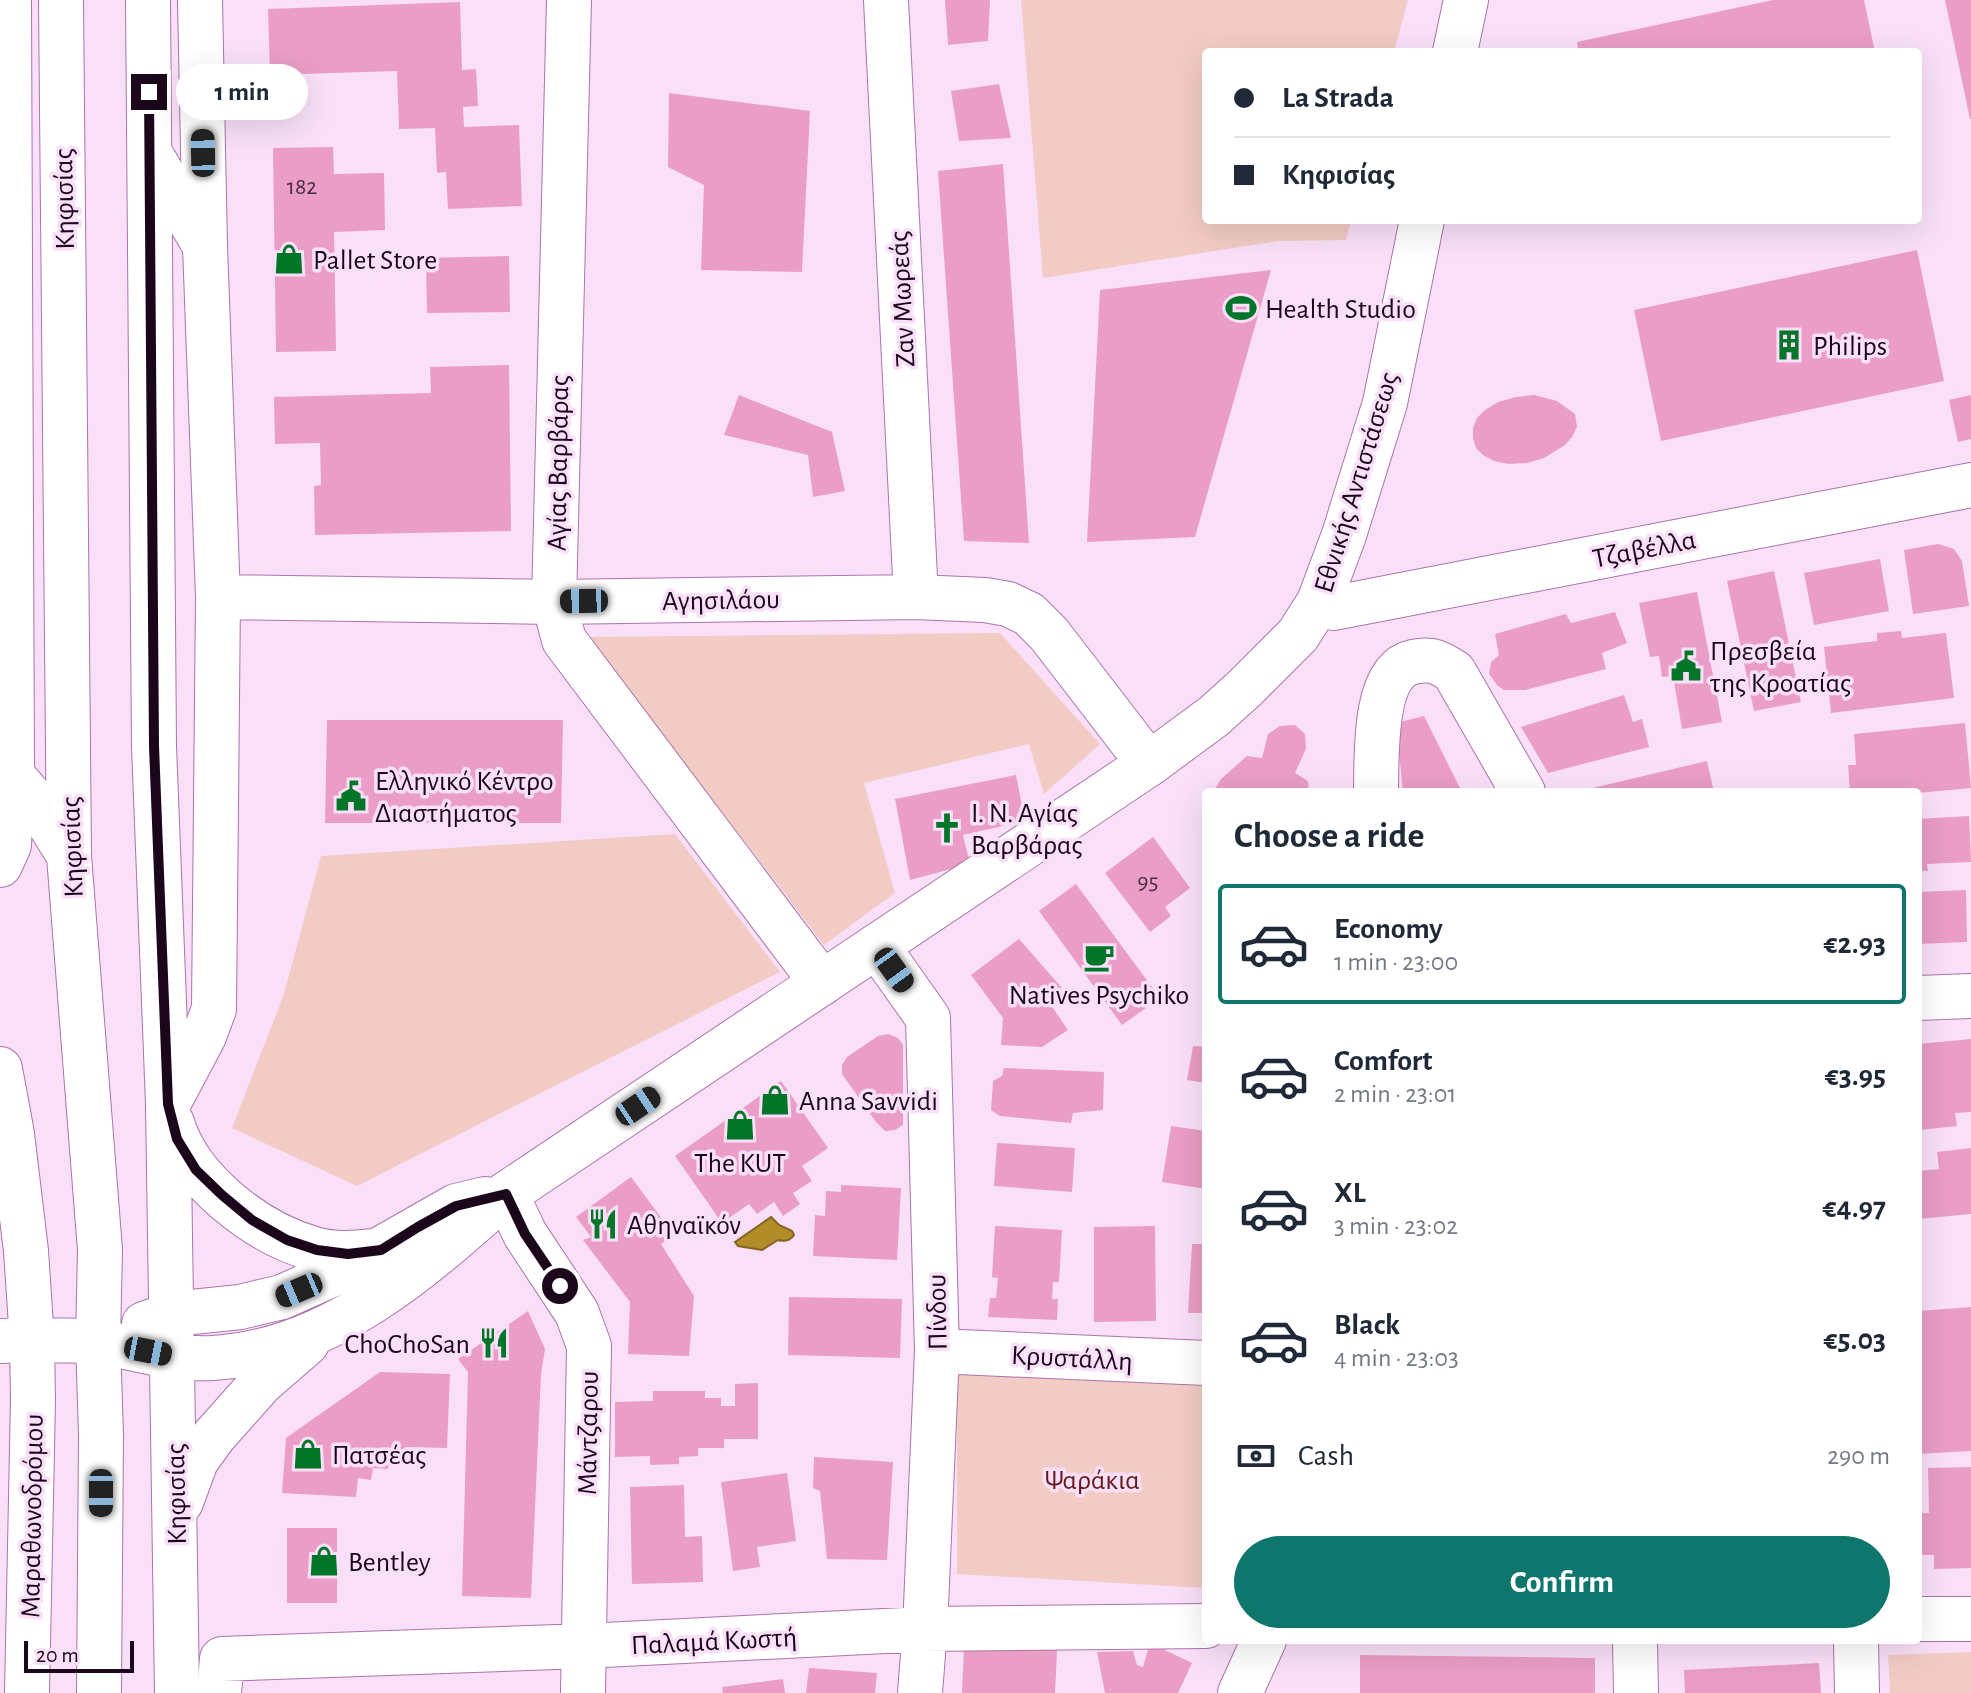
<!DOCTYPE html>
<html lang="en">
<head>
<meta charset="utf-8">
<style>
  body { margin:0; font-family:"Alegreya Sans",sans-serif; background:#f2f2f3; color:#1f2937; height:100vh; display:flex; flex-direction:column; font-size:30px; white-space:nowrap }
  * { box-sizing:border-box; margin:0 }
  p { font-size:26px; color:#747a83 }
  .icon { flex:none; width:44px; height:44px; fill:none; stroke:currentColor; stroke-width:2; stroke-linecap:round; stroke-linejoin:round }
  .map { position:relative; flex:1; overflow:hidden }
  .drawer { position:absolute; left:1202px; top:788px; width:720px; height:856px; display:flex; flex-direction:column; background:#fff; border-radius:8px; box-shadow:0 8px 32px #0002 }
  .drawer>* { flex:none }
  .top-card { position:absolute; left:1202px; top:48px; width:720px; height:176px; border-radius:8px; box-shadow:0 8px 32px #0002; display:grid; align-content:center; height:176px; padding:0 32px; background:#fff }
  .scale { position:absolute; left:24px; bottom:20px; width:110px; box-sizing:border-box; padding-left:8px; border:4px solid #1b061b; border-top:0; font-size:22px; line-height:28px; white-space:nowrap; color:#1b061b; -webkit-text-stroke:6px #f9e0f8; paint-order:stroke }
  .end { position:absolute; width:36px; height:36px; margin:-18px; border:10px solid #1b061b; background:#fff; box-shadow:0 0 0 4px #fff }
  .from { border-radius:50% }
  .bubble { position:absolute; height:56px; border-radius:28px; background:#fff; box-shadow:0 8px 32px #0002; font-size:26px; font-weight:600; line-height:56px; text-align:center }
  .car { position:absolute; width:24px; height:48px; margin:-24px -12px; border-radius:10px; box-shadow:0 0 6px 2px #0007; background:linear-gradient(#222 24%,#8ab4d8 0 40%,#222 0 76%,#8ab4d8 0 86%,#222 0) }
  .top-card b { display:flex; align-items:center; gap:28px; height:76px; font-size:30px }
  .top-card b+b { border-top:2px solid #e0e1e3 }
  .top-card i { width:20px; height:20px; background:#1f2937 }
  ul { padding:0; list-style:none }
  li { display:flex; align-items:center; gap:24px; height:120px; margin:0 16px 12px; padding:0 16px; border:4px solid transparent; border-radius:8px }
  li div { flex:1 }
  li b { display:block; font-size:30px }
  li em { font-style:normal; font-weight:600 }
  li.selected { border-color:#0f766e }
  li>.icon { width:72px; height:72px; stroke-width:1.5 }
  h2 { padding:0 32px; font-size:36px; line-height:96px }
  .pay { display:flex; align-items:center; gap:20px; height:88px; padding:0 32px; font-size:30px }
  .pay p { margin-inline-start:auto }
  .action { display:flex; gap:16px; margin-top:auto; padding:16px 32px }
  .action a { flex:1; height:92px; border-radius:48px; background:#0f766e; color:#fff; font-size:32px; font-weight:600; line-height:92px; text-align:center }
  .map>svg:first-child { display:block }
  .green { fill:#f2cbc5 }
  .water { fill:#b28d27; stroke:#856423; stroke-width:2 }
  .building { fill:#ea9dc5 }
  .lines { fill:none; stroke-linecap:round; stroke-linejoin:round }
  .minor-casing { stroke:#ac73ab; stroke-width:46 }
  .major-casing { stroke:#ac73ab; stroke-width:46 }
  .minor { stroke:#fff; stroke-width:44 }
  .major { stroke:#fff; stroke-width:44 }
  .route { stroke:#1b061b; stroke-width:10 }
  .labels { text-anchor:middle; stroke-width:7; stroke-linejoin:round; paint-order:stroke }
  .number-label { font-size:24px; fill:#4f2c46 }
  .street-label { font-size:28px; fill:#1b061b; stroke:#f9e0f8 }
  .poi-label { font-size:28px; fill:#1b061b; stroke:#f9e0f8; text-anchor:start }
  .park-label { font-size:28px; fill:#661916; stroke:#f9e0f8 }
</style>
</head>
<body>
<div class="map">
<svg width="1971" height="1693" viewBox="0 0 1971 1693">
  <rect width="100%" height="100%" fill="#f9e0f8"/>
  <path class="green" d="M1021,0H1408L1394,52H1206V220H1351L1346,240L1278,241L1043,278Z
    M1000,633L1100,744L1044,794L1029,744L864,783L895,893L824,945L588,637Z
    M675,834L780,972L357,1186L232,1128L284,994L321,856Z
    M957,1372L1206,1380V1588L957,1574Z
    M1971,1652V1693H1890L1888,1655Z"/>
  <path class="water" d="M771,1217L779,1225L792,1231L794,1235C790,1241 785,1242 778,1240L762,1250L738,1246L735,1242Z"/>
  <path class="building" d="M945,0H990L988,41L948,45Z
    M1773,0H1864L1875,52H1579L1577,42Z
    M1945,0H1971V119H1970Z
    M460,2L462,70L476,69L478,106L463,107L464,127L519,125L522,206L448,209L446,172L437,173L435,128L399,129L397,71L270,75L268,9Z
    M999,84L1011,138L959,141L951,91Z
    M669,93L810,111L802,272L701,270L704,185L668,167Z
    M333,147L334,174L384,173L385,230L334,232L336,351L276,352L273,148Z
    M1003,164L1029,543L964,541L938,171Z
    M1917,250L1944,381L1661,441L1634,310Z
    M509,256L510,312L427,313L426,258Z
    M1271,270L1195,537L1087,542L1100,290Z
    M509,365L511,531L315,535L314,486L321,485L320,443L275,444L274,397L431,393L430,367Z
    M739,395L832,432L845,491L813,497L808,455L724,435Z
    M1534,395L1557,401L1575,414L1577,427L1572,437L1565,445L1544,458L1527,463L1509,464L1494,461L1483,455L1476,448L1473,438V428L1477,418L1485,410L1498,402L1516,397Z
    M1971,395V439L1958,442L1949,400Z
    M1938,544L1954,549L1962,561L1969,606L1913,614L1904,550Z
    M1880,559L1889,611L1814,625L1804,573Z
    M1774,571L1801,702L1754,711L1727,581Z
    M1697,592L1722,722L1682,729L1673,676L1662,677L1659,656L1650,657L1639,603Z
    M1615,612L1627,643L1602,653L1606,669L1525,690H1504L1497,685L1489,674L1491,662L1499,655L1495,634L1566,614L1571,623Z
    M1901,631L1902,638L1946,633L1954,698L1831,713L1824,647L1877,641V633Z
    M1624,695L1633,722L1642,719L1649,747L1548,773L1521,727Z
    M1424,716L1462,792H1403L1396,723Z
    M327,720H563L561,823H325Z
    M1965,723L1971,788L1918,793L1895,792V788L1850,792L1848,765H1856L1854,734Z
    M1295,725L1305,734L1306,749L1295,773L1308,781L1309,792H1213L1221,779L1247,756L1262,758L1268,734L1280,726Z
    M1707,761L1714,792H1581L1580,791Z
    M1016,775L1025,821L963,835L970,864L910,880L895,799Z
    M1206,802V835L1203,828V807Z
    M1969,816L1971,862L1927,864L1928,871H1918V819Z
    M1153,837L1190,888L1165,907L1171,916L1150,932L1105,873Z
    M1076,884L1160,998L1122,1025L1039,911Z
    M1966,890L1967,942L1918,944V892Z
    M1019,939L1062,988L1046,998L1068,1030L1042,1047L1001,1045L1003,1018L971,975Z
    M888,1034L898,1038L903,1045V1125L895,1130L885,1131L876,1122L842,1074V1065L847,1057L878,1036Z
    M1971,1039V1112L1955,1113L1957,1126L1920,1130L1918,1111V1044Z
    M1193,1046L1206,1047V1083L1187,1080Z
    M1004,1068L1104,1072L1103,1110L1073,1113L1071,1123L1000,1116L991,1110L993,1081L1002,1076Z
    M781,1081L828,1148L802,1166L812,1181L793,1193L800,1204L783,1216L774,1202L757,1214L749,1204L722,1223L675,1156Z
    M1171,1126L1206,1131V1189L1162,1182Z
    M997,1143L1075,1148L1072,1192L994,1186Z
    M1971,1148V1214L1918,1219V1171L1939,1169L1937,1152Z
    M631,1177L674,1235L661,1244L694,1296L689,1356L628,1354L630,1302L583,1240L591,1237L576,1217Z
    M841,1185L901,1188L897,1260L813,1256L815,1215L825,1216L826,1191L841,1192Z
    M995,1226L1062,1230L1059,1282H1053L1052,1299H1058L1057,1320L988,1317L990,1298H996L998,1278L992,1277Z
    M1155,1226L1156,1321L1094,1322V1227Z
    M1192,1244H1206V1313H1188Z
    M789,1297L902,1299L900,1358L788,1355Z
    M1971,1307V1451L1918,1454V1311Z
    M528,1311L545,1349L541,1374L531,1598L462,1596L468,1372L458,1359Z
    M380,1372L450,1374L447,1448L405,1447L403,1459H389L388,1469L373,1468L371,1480L358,1478L356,1497L282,1493L286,1438Z
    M758,1383V1439H724V1448H698V1456L679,1457V1464L650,1465V1456L615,1457V1402L653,1401V1391H705V1398H721V1406H735V1384Z
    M814,1457L893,1462L887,1560L827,1559L820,1491L813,1488Z
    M1971,1467V1568L1934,1569V1555H1918V1513H1929L1928,1468Z
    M787,1473L796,1541L757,1547L760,1567L733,1571L721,1482Z
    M684,1485L685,1537L702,1536L703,1582L632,1584L630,1487Z
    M287,1528H337V1603H287Z
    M1150,1643L1192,1663L1178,1693H1105L1097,1652L1133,1651L1137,1665L1143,1667Z
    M964,1647L1057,1650L1055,1693H962Z
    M1360,1655L1595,1658V1693H1360Z
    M1819,1663L1821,1693H1685L1684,1670Z
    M809,1668L877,1673L875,1693H806Z
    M783,1679L785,1693H723L722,1687Z"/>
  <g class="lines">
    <g class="minor-casing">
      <path id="minor" d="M569,0L554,602L564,640L822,983
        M886,0L916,597
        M218,597L554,602L916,597L985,600L1008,604L1029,614L1049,634L1149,764
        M1319,602L1334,608L1971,485
        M1376,792C1377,759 1372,671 1413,662C1432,658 1439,662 1454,672L1523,792
        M0,865L9,845L12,775L9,0
        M877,946L928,1018L937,1351L925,1629L920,1693
        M1918,998L1971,996
        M0,1069L12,1134L26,1251L32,1340L33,1400L27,1693
        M168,1104L204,1036L214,1009L218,597L205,246L200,0
        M506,1194L525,1234L577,1313L589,1346L583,1693
        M0,1341L32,1340L98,1341
        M937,1351L1206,1363
        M1918,1619H1971
        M1635,1640L1636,1693
        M1856,1640L1857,1693
        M219,1693L222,1659L584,1646L925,1629L1206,1626
        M1240,1693L1264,1640"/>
    </g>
    <g class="major-casing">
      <path id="major" d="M61,0L69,856L100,1250L98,1341L101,1435L99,1693
        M148,0L154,746L168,1104L177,1693
        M1455,52L1466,0
        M151,155L205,246
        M12,775L37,804L68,854
        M172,1123C189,1181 257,1233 314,1249C334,1255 355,1253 375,1251
        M144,1324L173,1314L240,1307L282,1297L347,1268L456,1206L485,1199
        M98,1341C136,1349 174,1360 213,1358C331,1351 422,1269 506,1194L1149,764L1214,716L1245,688L1298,635L1319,602L1344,535L1385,403L1422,220
        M181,1502L196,1461L214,1436L262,1382L307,1343"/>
    </g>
    <use href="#minor" class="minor"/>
    <use href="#major" class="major"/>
  </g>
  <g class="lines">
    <path class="route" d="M149,92L154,746L168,1104L177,1139L196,1170L222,1195L252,1220L287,1240L317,1250L348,1254L381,1250L418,1227L456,1206L506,1194L525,1234L560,1286"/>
  </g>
  <defs>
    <g id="shop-bare" transform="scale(2.4)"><path d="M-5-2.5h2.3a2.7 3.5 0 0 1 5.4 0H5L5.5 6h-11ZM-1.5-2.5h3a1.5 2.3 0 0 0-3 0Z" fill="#027529" stroke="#f9e0f8" stroke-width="2.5" paint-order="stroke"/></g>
    <g id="stadium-bare" transform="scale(2.4)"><path d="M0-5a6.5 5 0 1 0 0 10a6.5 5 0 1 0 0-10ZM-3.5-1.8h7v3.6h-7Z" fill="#027529" stroke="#f9e0f8" stroke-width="2.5" paint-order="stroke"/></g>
    <g id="building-bare" transform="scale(2.4)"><path d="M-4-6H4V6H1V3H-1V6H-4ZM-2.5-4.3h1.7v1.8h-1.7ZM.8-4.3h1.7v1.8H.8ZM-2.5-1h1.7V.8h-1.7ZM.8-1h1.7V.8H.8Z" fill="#027529" stroke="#f9e0f8" stroke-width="2.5" paint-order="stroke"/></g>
    <g id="civic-bare" transform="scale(2.4)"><path d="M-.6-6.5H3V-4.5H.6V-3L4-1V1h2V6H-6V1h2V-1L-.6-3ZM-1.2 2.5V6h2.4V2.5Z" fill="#027529" stroke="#f9e0f8" stroke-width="2.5" paint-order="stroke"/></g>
    <g id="church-bare" transform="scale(2.4)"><path d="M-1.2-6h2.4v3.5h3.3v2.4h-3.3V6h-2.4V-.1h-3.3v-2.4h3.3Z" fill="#027529" stroke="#f9e0f8" stroke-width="2.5" paint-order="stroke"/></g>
    <g id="cafe-bare" transform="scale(2.4)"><path d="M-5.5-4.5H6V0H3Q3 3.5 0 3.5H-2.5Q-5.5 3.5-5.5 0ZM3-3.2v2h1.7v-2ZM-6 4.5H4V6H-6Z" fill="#027529" stroke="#f9e0f8" stroke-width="2.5" paint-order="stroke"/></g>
    <g id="restaurant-bare" transform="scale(2.4)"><path d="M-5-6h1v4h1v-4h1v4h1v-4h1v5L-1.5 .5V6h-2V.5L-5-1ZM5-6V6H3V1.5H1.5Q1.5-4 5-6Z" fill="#027529" stroke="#f9e0f8" stroke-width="2.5" paint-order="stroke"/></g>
  </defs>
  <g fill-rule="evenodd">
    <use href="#shop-bare" x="289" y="259"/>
    <use href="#stadium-bare" x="1241" y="308"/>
    <use href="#building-bare" x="1789" y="345"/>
    <use href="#civic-bare" x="1686" y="666"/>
    <use href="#civic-bare" x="351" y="796"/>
    <use href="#church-bare" x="947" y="828"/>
    <use href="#cafe-bare" x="1099" y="957"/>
    <use href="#shop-bare" x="775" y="1100"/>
    <use href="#shop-bare" x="740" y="1125"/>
    <use href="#restaurant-bare" x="603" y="1224"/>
    <use href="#restaurant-bare" x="494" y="1343"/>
    <use href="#shop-bare" x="308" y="1454"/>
    <use href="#shop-bare" x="324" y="1561"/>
  </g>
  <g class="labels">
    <g class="number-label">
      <text x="302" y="194">182</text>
      <text x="1148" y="889">95</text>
    </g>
    <g class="street-label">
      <text transform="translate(63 199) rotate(-91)" y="10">Κηφισίας</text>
      <text transform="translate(901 299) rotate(-93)" y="10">Ζαν Μωρεάς</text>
      <text transform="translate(557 463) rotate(-89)" y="10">Αγίας Βαρβάρας</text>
      <text transform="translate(1355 482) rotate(-73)" y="10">Εθνικής Αντιστάσεως</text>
      <text transform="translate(1644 548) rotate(-11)" y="10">Τζαβέλλα</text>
      <text transform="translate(721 599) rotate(-1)" y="10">Αγησιλάου</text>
      <text transform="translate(71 847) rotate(-92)" y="10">Κηφισίας</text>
      <text transform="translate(936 1312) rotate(-91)" y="10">Πίνδου</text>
      <text transform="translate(1072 1357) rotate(3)" y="10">Κρυστάλλη</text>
      <text transform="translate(587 1433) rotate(-89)" y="10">Μάντζαρου</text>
      <text transform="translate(175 1494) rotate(-91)" y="10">Κηφισίας</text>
      <text transform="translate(31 1516) rotate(-89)" y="10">Μαραθωνοδρόμου</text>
      <text transform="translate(714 1640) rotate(-3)" y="10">Παλαμά Κωστή</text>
    </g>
    <g class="poi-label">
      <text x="313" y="269">Pallet Store</text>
      <text x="1265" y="318">Health Studio</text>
      <text x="1813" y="355">Philips</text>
      <text x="1710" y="660">Πρεσβεία<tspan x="1710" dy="32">της Κροατίας</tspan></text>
      <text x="375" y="790">Ελληνικό Κέντρο<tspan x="375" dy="32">Διαστήματος</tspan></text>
      <text x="971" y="822">Ι. Ν. Αγίας<tspan x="971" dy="32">Βαρβάρας</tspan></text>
      <text x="1099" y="1004" text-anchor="middle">Natives Psychiko</text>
      <text x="799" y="1110">Anna Savvidi</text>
      <text x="740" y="1172" text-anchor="middle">The KUT</text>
      <text x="627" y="1234">Αθηναϊκόν</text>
      <text x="470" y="1353" text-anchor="end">ChoChoSan</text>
      <text x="332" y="1464">Πατσέας</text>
      <text x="348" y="1571">Bentley</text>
    </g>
    <g class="park-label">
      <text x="1092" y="1489">Ψαράκια</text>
    </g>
  </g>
</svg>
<div class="scale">20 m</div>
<i class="end from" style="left:560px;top:1286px"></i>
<i class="end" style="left:149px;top:92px"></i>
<div class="bubble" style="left:176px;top:64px;width:132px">1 min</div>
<i class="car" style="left:203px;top:153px;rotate:359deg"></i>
<i class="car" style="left:584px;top:601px;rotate:269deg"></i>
<i class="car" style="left:894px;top:970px;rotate:144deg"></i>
<i class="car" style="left:638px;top:1106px;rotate:56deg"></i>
<i class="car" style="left:299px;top:1290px;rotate:247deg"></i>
<i class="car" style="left:148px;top:1351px;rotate:101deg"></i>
<i class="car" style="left:101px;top:1493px;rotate:180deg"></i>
<div class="top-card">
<b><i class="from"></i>La Strada</b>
<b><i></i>Κηφισίας</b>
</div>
<section class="drawer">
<h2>Choose a ride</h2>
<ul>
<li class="selected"><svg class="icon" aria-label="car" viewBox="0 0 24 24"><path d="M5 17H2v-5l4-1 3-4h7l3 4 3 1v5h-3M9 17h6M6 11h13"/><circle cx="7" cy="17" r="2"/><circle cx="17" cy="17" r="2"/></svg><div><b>Economy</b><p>1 min · 23:00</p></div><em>€2.93</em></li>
<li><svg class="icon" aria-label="car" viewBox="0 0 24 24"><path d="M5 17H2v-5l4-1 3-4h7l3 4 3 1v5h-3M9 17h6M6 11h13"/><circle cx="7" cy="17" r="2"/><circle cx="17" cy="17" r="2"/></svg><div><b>Comfort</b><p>2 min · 23:01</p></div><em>€3.95</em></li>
<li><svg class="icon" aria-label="car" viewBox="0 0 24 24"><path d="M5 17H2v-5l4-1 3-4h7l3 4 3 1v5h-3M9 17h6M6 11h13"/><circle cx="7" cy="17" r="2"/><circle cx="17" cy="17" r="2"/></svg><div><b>XL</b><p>3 min · 23:02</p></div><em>€4.97</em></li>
<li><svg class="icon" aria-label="car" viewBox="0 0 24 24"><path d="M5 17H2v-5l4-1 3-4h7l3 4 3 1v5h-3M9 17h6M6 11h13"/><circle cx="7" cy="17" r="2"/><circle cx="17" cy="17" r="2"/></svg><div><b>Black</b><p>4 min · 23:03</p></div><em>€5.03</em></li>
</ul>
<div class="pay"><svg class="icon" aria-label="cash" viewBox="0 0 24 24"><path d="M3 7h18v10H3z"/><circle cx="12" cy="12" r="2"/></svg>Cash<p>290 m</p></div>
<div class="action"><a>Confirm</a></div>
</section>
</div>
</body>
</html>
